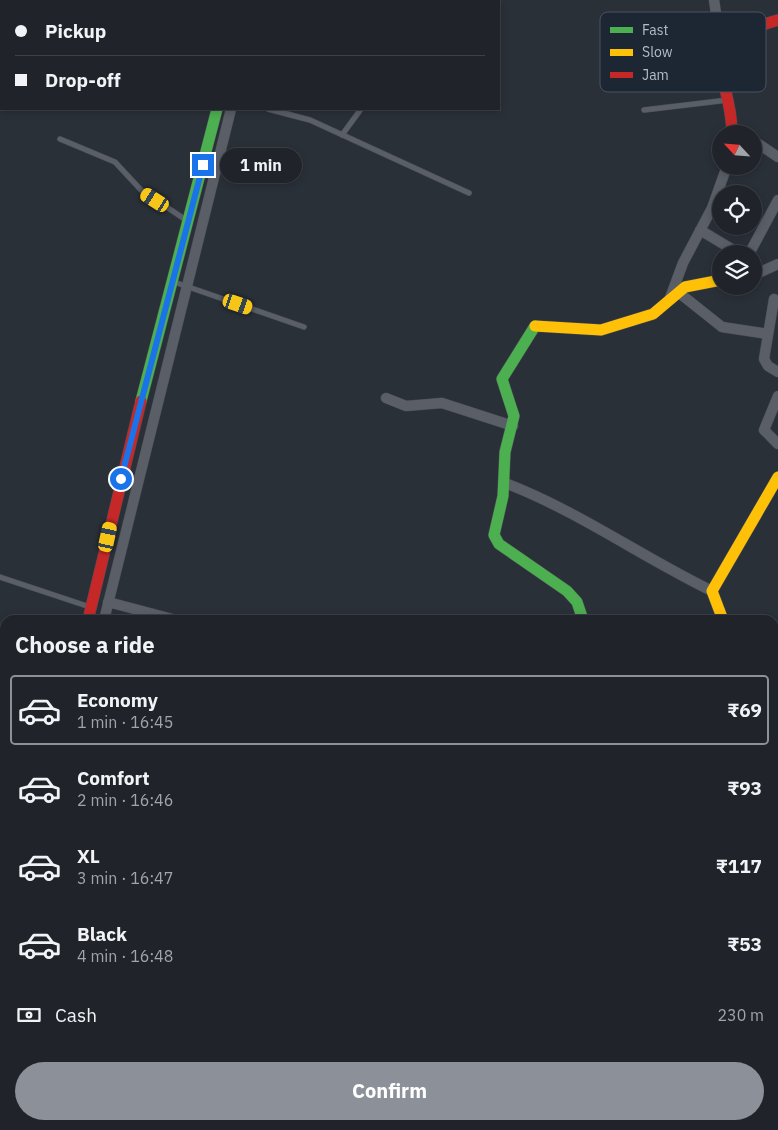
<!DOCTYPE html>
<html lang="en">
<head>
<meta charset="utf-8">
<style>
  body { margin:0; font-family:"IBM Plex Sans",sans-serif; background:#2d3036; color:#f1f3f6; height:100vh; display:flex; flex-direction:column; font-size:19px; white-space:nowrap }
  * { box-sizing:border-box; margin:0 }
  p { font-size:16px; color:#a2a4a8 }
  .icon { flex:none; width:28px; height:28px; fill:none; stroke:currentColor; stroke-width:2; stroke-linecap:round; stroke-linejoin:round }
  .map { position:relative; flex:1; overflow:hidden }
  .side { position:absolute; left:0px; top:615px; width:779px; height:515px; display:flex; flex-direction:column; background:#20242a; border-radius:15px 15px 0 0; box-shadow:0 2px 8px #0003,0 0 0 1px #3d4147 }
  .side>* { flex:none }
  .banner { position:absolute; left:0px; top:0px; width:500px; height:110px; box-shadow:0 2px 8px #0003,0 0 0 1px #3d4147; display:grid; align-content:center; height:110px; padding:0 15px; background:#20242a }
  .needle { width:32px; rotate:296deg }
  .buttons { position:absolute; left:712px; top:125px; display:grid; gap:10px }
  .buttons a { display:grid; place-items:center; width:50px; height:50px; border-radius:50%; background:#20242a; box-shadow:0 2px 8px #0003,0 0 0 1px #3d4147; font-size:25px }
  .end { position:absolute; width:22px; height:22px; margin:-11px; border:6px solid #1a73e8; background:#fff; box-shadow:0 0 0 2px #fff }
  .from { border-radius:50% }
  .bubble { position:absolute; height:35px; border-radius:18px; background:#20242a; box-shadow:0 2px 8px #0003,0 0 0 1px #3d4147; font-size:16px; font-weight:700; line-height:35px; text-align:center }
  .car { position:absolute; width:15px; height:30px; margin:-15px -8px; border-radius:6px; box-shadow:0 0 4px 1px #0007; background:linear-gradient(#f5c518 24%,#345 0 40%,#f5c518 0 76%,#345 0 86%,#f5c518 0) }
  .banner b { display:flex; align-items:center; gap:18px; height:48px; font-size:19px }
  .banner b+b { border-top:1px solid #3d4147 }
  .banner i { width:12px; height:12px; background:#f1f3f6 }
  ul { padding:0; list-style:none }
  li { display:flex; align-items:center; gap:15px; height:70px; margin:0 10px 8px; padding:0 5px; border:2px solid transparent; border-radius:5px }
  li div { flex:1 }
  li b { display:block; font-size:19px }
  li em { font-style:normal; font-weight:700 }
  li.on { border-color:#8c9099 }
  li>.icon { width:45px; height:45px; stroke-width:1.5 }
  h2 { padding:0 15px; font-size:22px; line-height:60px }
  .pay { display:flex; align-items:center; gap:12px; height:55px; padding:0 15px; font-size:19px }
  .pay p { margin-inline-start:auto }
  .button { display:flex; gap:10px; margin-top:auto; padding:10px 15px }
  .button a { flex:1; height:58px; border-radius:30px; background:#8c9099; color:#fff; font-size:20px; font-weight:700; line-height:58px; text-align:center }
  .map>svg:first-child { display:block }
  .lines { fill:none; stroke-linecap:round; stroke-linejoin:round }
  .lane-casing { stroke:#484c53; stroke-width:6 }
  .street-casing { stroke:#484c53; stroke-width:11 }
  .fast-casing { stroke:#484c53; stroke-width:12 }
  .slow-casing { stroke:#484c53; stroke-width:12 }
  .jam-casing { stroke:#484c53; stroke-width:12 }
  .lane { stroke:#5a5e66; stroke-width:5 }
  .street { stroke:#5a5e66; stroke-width:10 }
  .fast { stroke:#4caf50; stroke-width:11 }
  .slow { stroke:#ffc107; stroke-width:11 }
  .jam { stroke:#c62828; stroke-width:11 }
  .route { stroke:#1a73e8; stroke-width:6 }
  .key { fill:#1d2633; stroke:#4a5360; stroke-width:1 }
  .key-label { font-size:14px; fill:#b4bcc9 }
</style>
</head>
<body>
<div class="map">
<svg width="778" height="1130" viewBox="0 0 778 1130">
  <rect width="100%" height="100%" fill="#2a3038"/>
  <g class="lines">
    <g class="lane-casing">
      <path id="lane" d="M197,0L198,1
        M226,1L227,0
        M422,1V0
        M268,109L310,120L469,193
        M644,110L728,100
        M342,135L361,109
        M60,139L115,162L141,190L186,220
        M174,282L304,327
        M0,577L90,607
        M598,1130L599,1125"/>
    </g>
    <g class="street-casing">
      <path id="street" d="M714,0L718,27L726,46
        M754,141L778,157
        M700,230L740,254
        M749,254L778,200
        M754,275L778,264
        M678,292L722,327L768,334
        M670,298L683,263L712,208L727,166
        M774,299L764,359L768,366L778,372
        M778,396L764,430L778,444
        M386,398L406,406L442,403L513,426
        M505,483C578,511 642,557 712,591
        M108,602L176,620
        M104,620L231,109
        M0,666L5,668
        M774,690L778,692
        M0,723L5,725
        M0,784L5,786
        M774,790L778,793
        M0,846L5,848
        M0,874L5,861
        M774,903L778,896
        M0,919L5,904
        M206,1125L215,1130
        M416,1125L417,1130
        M302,1130L304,1125
        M365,1130L366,1125"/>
    </g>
    <g class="fast-casing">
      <path id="fast" d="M535,326L502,379L514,416L505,452L503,496L494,535L499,544L567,591L577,602L583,620
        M141,401L217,109
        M0,1015L5,1016
        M774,1081L778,1082"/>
    </g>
    <g class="slow-casing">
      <path id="slow" d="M535,326L601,330L653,314L685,287L721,280
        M723,620L712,591L778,477
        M0,1001L5,1002
        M774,1066H778"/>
    </g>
    <g class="jam-casing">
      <path id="jam" d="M732,134C732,69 685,47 778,20
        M88,620L141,401"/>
    </g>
    <use href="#lane" class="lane"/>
    <use href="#street" class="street"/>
    <use href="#fast" class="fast"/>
    <use href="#slow" class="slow"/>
    <use href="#jam" class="jam"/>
  </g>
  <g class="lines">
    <path class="route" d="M121,479L203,165"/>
  </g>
  <rect x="600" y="12" width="166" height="80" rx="8" class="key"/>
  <rect x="610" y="27" width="23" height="6" fill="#4caf50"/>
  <rect x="610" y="49" width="23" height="7" fill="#ffc107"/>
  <rect x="610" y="72" width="23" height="6" fill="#c62828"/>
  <g class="key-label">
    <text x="642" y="35">Fast</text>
    <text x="642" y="57">Slow</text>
    <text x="642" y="80">Jam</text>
  </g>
</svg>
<div class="buttons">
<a><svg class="needle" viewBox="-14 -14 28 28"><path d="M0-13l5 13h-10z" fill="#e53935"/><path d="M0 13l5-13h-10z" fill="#a2a4a8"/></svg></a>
<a><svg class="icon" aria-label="locate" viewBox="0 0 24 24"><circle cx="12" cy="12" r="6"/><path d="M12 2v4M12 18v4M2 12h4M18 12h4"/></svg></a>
<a><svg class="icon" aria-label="layers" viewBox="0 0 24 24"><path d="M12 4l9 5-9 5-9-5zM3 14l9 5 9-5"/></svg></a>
</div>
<i class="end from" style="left:121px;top:479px"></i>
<i class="end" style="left:203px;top:165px"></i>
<div class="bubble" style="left:220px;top:148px;width:82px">1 min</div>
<i class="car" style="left:155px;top:200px;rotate:302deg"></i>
<i class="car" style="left:238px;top:304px;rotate:109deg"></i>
<i class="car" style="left:108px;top:537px;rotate:12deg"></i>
<div class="banner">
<b><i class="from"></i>Pickup</b>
<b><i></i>Drop-off</b>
</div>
<section class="side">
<h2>Choose a ride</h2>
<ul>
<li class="on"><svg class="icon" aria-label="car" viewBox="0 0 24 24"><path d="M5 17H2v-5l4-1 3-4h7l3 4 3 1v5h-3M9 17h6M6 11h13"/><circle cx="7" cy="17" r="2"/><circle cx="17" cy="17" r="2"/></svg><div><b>Economy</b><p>1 min · 16:45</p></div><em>₹69</em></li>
<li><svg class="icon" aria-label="car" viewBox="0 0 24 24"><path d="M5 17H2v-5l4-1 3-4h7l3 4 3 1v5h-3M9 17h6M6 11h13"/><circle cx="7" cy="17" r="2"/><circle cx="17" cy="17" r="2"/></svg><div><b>Comfort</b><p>2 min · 16:46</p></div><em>₹93</em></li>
<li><svg class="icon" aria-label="car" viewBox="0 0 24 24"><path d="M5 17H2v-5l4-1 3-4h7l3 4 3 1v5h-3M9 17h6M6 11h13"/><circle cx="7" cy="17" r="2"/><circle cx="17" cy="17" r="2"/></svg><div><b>XL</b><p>3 min · 16:47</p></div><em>₹117</em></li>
<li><svg class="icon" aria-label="car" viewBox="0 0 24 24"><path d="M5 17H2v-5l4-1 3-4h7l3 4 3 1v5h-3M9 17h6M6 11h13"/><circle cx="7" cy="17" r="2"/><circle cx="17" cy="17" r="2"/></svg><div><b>Black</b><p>4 min · 16:48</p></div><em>₹53</em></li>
</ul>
<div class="pay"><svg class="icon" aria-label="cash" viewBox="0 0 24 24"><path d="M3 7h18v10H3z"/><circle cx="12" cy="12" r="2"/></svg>Cash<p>230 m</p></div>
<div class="button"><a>Confirm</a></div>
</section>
</div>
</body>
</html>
